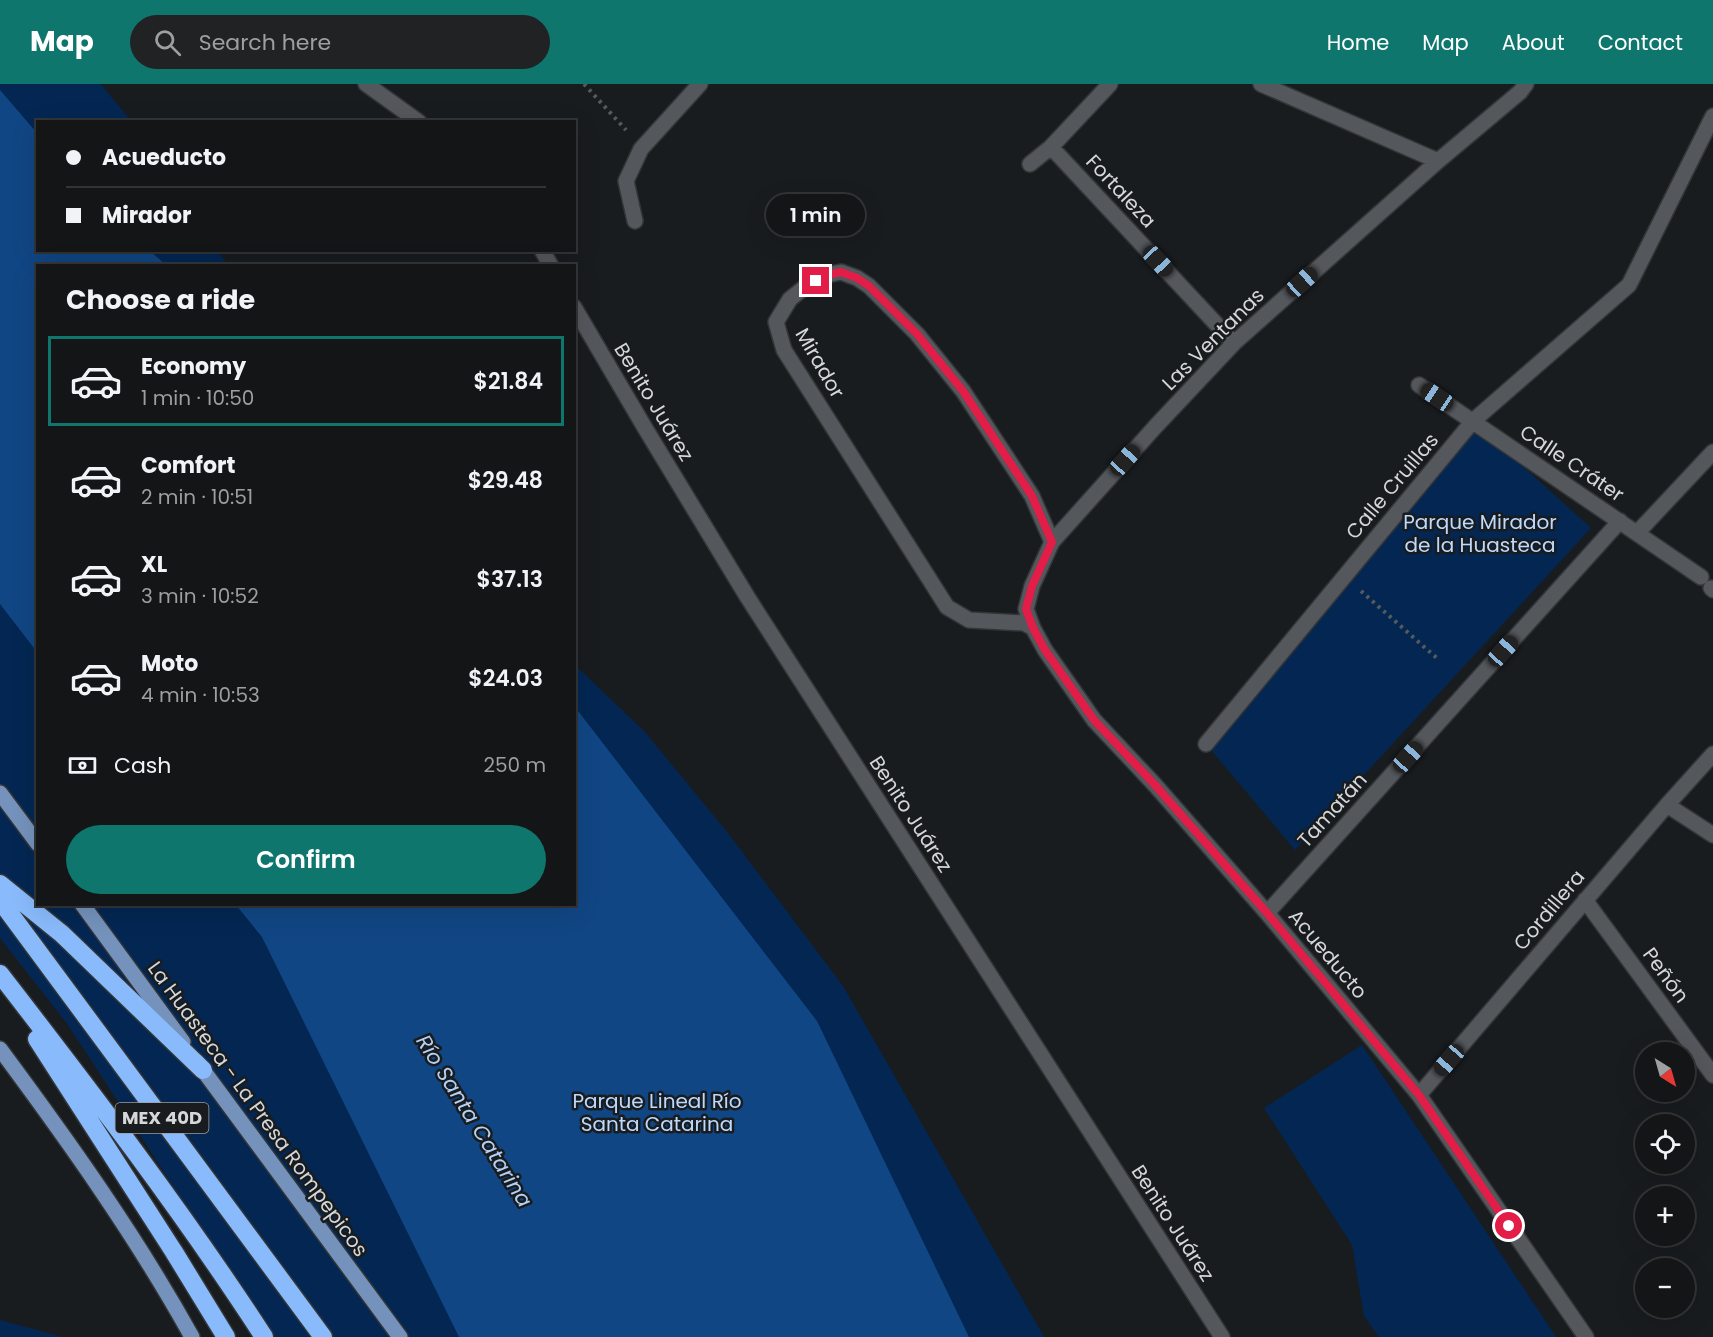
<!DOCTYPE html>
<html lang="en">
<head>
<meta charset="utf-8">
<style>
  body { margin:0; font-family:Poppins,sans-serif; background:#202224; color:#f1f3f6; height:100vh; display:flex; flex-direction:column; font-size:22px; white-space:nowrap }
  * { box-sizing:border-box; margin:0 }
  p { font-size:20px; color:#9d9fa1 }
  .icon { flex:none; width:33px; height:33px; fill:none; stroke:currentColor; stroke-width:2; stroke-linecap:round; stroke-linejoin:round }
  .map { position:relative; flex:1; overflow:hidden }
  .sheet { position:absolute; left:36px; top:180px; width:540px; height:642px; display:flex; flex-direction:column; background:#131517; border-radius:0px; box-shadow:0 6px 24px #0002,0 0 0 2px #323436 }
  .sheet>* { flex:none }
  .hud { position:absolute; left:36px; top:36px; width:540px; height:132px; border-radius:0px; box-shadow:0 6px 24px #0002,0 0 0 2px #323436; display:grid; align-content:center; height:132px; padding:0 30px; background:#131517 }
  .needle { width:39px; rotate:143deg }
  .fabs { position:absolute; left:1635px; top:958px; display:grid; gap:12px }
  .fabs a { display:grid; place-items:center; width:60px; height:60px; border-radius:50%; background:#131517; box-shadow:0 6px 24px #0002,0 0 0 2px #323436; font-size:30px }
  .end { position:absolute; width:27px; height:27px; margin:-14px; border:8px solid #e11d48; background:#fff; box-shadow:0 0 0 3px #fff }
  .from { border-radius:50% }
  .bubble { position:absolute; height:42px; border-radius:21px; background:#131517; box-shadow:0 6px 24px #0002,0 0 0 2px #323436; font-size:20px; font-weight:600; line-height:42px; text-align:center }
  .car { position:absolute; width:18px; height:36px; margin:-18px -9px; border-radius:8px; box-shadow:0 0 4px 2px #0007; background:linear-gradient(#222 24%,#8ab4d8 0 40%,#222 0 76%,#8ab4d8 0 86%,#222 0) }
  .hud b { display:flex; align-items:center; gap:21px; height:57px; font-size:22px }
  .hud b+b { border-top:2px solid #323436 }
  .hud i { width:15px; height:15px; background:#f1f3f6 }
  ul { padding:0; list-style:none }
  li { display:flex; align-items:center; gap:18px; height:90px; margin:0 12px 9px; padding:0 18px; border:3px solid transparent; border-radius:0px }
  li div { flex:1 }
  li b { display:block; font-size:22px }
  li em { font-style:normal; font-weight:600 }
  li.selected { border-color:#0f766e }
  li>.icon { width:54px; height:54px; stroke-width:1.5 }
  h2 { padding:0 30px; font-size:27px; line-height:72px }
  .pay { display:flex; align-items:center; gap:15px; height:66px; padding:0 30px; font-size:22px }
  .pay p { margin-inline-start:auto }
  .primary-button { display:flex; gap:12px; margin-top:auto; padding:12px 30px }
  .primary-button a { flex:1; height:69px; border-radius:36px; background:#0f766e; color:#fff; font-size:24px; font-weight:600; line-height:69px; text-align:center }
  header { display:flex; align-items:center; gap:36px; box-sizing:border-box; height:84px; padding:0 30px; background:#0f766e; color:#fff }
  header strong { font-size:28px }
  nav { display:flex; gap:33px; margin-inline-start:auto; font-size:21px }
  .search { width:420px; height:54px; background:#202224; display:flex; align-items:center; gap:15px; box-sizing:border-box; padding:0 21px; border-radius:33px; color:#9d9fa1; font-size:22px }
  .map>svg:first-child { display:block }
  .green { fill:#032752 }
  .water { fill:#114684 }
  .lines { fill:none; stroke-linecap:round; stroke-linejoin:round }
  .minor-casing { stroke:#333537; stroke-width:18 }
  .major-casing { stroke:#333537; stroke-width:18 }
  .highway-casing { stroke:#333537; stroke-width:21 }
  .path { stroke:#575a5d; stroke-width:4; stroke-dasharray:3 4.5; stroke-linecap:butt }
  .minor { stroke:#54575c; stroke-width:15 }
  .major { stroke:#7492bb; stroke-width:15 }
  .highway { stroke:#89bafb; stroke-width:18 }
  .route { stroke:#e11d48; stroke-width:8 }
  .labels { text-anchor:middle; stroke-width:5; stroke-linejoin:round; paint-order:stroke }
  .shield { fill:#191c1f; stroke:#9d9fa1; stroke-width:1.5 }
  .shield-label { font-size:18px; font-weight:bold; fill:#d5d7d9 }
  .street-label { font-size:20px; fill:#d5d7d9; stroke:#191c1f }
  .park-label { font-size:20px; fill:#bdd9fd; stroke:#191c1f }
  .water-label { font-size:21px; font-style:italic; fill:#b4d0f4; stroke:#191c1f }
</style>
</head>
<body>
<header>
<strong>Map</strong>
<div class="search"><svg class="icon" aria-label="search" viewBox="0 0 24 24"><circle cx="10" cy="10" r="6"/><path d="M15 15l6 6"/></svg>Search here</div>
<nav><a>Home</a><a>Map</a><a>About</a><a>Contact</a></nav>
</header>
<div class="map">
<svg width="1713" height="1253" viewBox="0 0 1713 1253">
  <rect width="100%" height="100%" fill="#191c1f"/>
  <path class="green" d="M0,0H101L131,37L38,38V166L218,167L228,181L38,182V820H574L575,581L645,648L728,749L843,902L1044,1253H266L227,1185L68,941L0,854Z
    M1473,337L1591,444L1295,766L1206,660Z
    M1362,961L1556,1253H1379L1364,1232L1352,1161L1264,1024Z
    M0,1236L63,1253H0Z"/>
  <path class="water" d="M0,6L37,49L38,166L150,167L166,181L38,182L37,568L0,520Z
    M575,623L817,937L969,1253H459L262,853L236,821L574,820Z"/>
  <g class="lines">
    <g class="minor-casing">
      <path id="minor" d="M366,0L419,38
        M1261,0L1438,77
        M1526,0L1520,8L1438,77L1234,259L1155,343L1052,458L1032,502L1026,525L1033,544L1045,566L1094,636L1155,701L1267,829L1419,1011L1586,1253
        M1051,63L1234,259
        M1030,80L1051,63L1110,0
        M635,137L626,97L641,65L700,0
        M542,166L551,182
        M574,223L645,344L748,514L1222,1253
        M1419,301L1701,493
        M1637,449L1713,368
        M1711,504L1713,506
        M1033,544L1024,539L969,536L947,523L784,266L776,238L790,215L805,203L827,191L841,188L857,194L869,202L917,250L963,307L1032,412L1052,458
        M1206,660L1473,337L1629,201L1713,32
        M1667,721L1713,751
        M1585,816L1713,991
        M1267,829L1620,437
        M1419,1011L1667,721L1713,670"/>
    </g>
    <g class="major-casing">
      <path id="major" d="M0,709L38,760
        M82,820L183,958
        M0,965C69,1058 136,1152 192,1253
        M197,978L400,1253"/>
    </g>
    <g class="highway-casing">
      <path id="highway" d="M0,800L62,850L203,986
        M0,816L323,1253
        M0,890C92,1009 183,1128 264,1253
        M37,955L174,1168L226,1253"/>
    </g>
    <path class="path" d="M584,0L626,46
      M1361,507L1439,576"/>
    <use href="#minor" class="minor"/>
    <use href="#major" class="major"/>
    <use href="#highway" class="highway"/>
  </g>
  <g class="lines">
    <path class="route" d="M816,197L826,191L841,188L857,194L869,202L917,250L963,307L1032,412L1052,458L1032,502L1026,525L1033,544L1045,566L1094,636L1155,701L1267,829L1419,1011L1509,1142"/>
  </g>
  <g class="labels">
    <rect class="shield" x="115.5" y="1019" width="93" height="30" rx="4.5"/>
    <g class="shield-label">
      <text x="162" y="1040">MEX 40D</text>
    </g>
    <g class="street-label">
      <text transform="translate(1121 107) rotate(47)" y="7">Fortaleza</text>
      <text transform="translate(1213 255) rotate(-45)" y="7">Las Ventanas</text>
      <text transform="translate(820 279) rotate(60)" y="7">Mirador</text>
      <text transform="translate(654 318) rotate(59)" y="7">Benito Juárez</text>
      <text transform="translate(1572 379) rotate(34)" y="7">Calle Cráter</text>
      <text transform="translate(1392 402) rotate(-50)" y="7">Calle Cruillas</text>
      <text transform="translate(1332 726) rotate(-48)" y="7">Tamatán</text>
      <text transform="translate(911 730) rotate(57)" y="7">Benito Juárez</text>
      <text transform="translate(1549 826) rotate(-50)" y="7">Cordillera</text>
      <text transform="translate(1328 870) rotate(50)" y="7">Acueducto</text>
      <text transform="translate(1666 891) rotate(54)" y="7">Peñón</text>
      <text transform="translate(258 1025) rotate(54)" y="7">La Huasteca - La Presa Rompepicos</text>
      <text transform="translate(1173 1139) rotate(57)" y="7">Benito Juárez</text>
    </g>
    <g class="park-label">
      <text x="1480" y="445">Parque Mirador<tspan x="1480" dy="23">de la Huasteca</tspan></text>
      <text x="657" y="1024">Parque Lineal Río<tspan x="657" dy="23">Santa Catarina</tspan></text>
    </g>
    <g class="water-label">
      <text transform="translate(474 1037) rotate(58)" y="7">Río Santa Catarina</text>
    </g>
  </g>
</svg>
<div class="fabs">
<a><svg class="needle" viewBox="-14 -14 28 28"><path d="M0-13l5 13h-10z" fill="#e53935"/><path d="M0 13l5-13h-10z" fill="#9d9fa1"/></svg></a>
<a><svg class="icon" aria-label="locate" viewBox="0 0 24 24"><circle cx="12" cy="12" r="6"/><path d="M12 2v4M12 18v4M2 12h4M18 12h4"/></svg></a>
<a>+</a>
<a>−</a>
</div>
<i class="end from" style="left:1509px;top:1142px"></i>
<i class="end" style="left:816px;top:197px"></i>
<div class="bubble" style="left:766px;top:110px;width:99px">1 min</div>
<i class="car" style="left:1158px;top:177px;rotate:137deg"></i>
<i class="car" style="left:1302px;top:198px;rotate:48deg"></i>
<i class="car" style="left:1437px;top:313px;rotate:304deg"></i>
<i class="car" style="left:1125px;top:376px;rotate:42deg"></i>
<i class="car" style="left:1503px;top:567px;rotate:42deg"></i>
<i class="car" style="left:1408px;top:673px;rotate:42deg"></i>
<i class="car" style="left:1449px;top:976px;rotate:221deg"></i>
<div class="hud">
<b><i class="from"></i>Acueducto</b>
<b><i></i>Mirador</b>
</div>
<section class="sheet">
<h2>Choose a ride</h2>
<ul>
<li class="selected"><svg class="icon" aria-label="car" viewBox="0 0 24 24"><path d="M5 17H2v-5l4-1 3-4h7l3 4 3 1v5h-3M9 17h6M6 11h13"/><circle cx="7" cy="17" r="2"/><circle cx="17" cy="17" r="2"/></svg><div><b>Economy</b><p>1 min · 10:50</p></div><em>$21.84</em></li>
<li><svg class="icon" aria-label="car" viewBox="0 0 24 24"><path d="M5 17H2v-5l4-1 3-4h7l3 4 3 1v5h-3M9 17h6M6 11h13"/><circle cx="7" cy="17" r="2"/><circle cx="17" cy="17" r="2"/></svg><div><b>Comfort</b><p>2 min · 10:51</p></div><em>$29.48</em></li>
<li><svg class="icon" aria-label="car" viewBox="0 0 24 24"><path d="M5 17H2v-5l4-1 3-4h7l3 4 3 1v5h-3M9 17h6M6 11h13"/><circle cx="7" cy="17" r="2"/><circle cx="17" cy="17" r="2"/></svg><div><b>XL</b><p>3 min · 10:52</p></div><em>$37.13</em></li>
<li><svg class="icon" aria-label="car" viewBox="0 0 24 24"><path d="M5 17H2v-5l4-1 3-4h7l3 4 3 1v5h-3M9 17h6M6 11h13"/><circle cx="7" cy="17" r="2"/><circle cx="17" cy="17" r="2"/></svg><div><b>Moto</b><p>4 min · 10:53</p></div><em>$24.03</em></li>
</ul>
<div class="pay"><svg class="icon" aria-label="cash" viewBox="0 0 24 24"><path d="M3 7h18v10H3z"/><circle cx="12" cy="12" r="2"/></svg>Cash<p>250 m</p></div>
<div class="primary-button"><a>Confirm</a></div>
</section>
</div>
</body>
</html>
